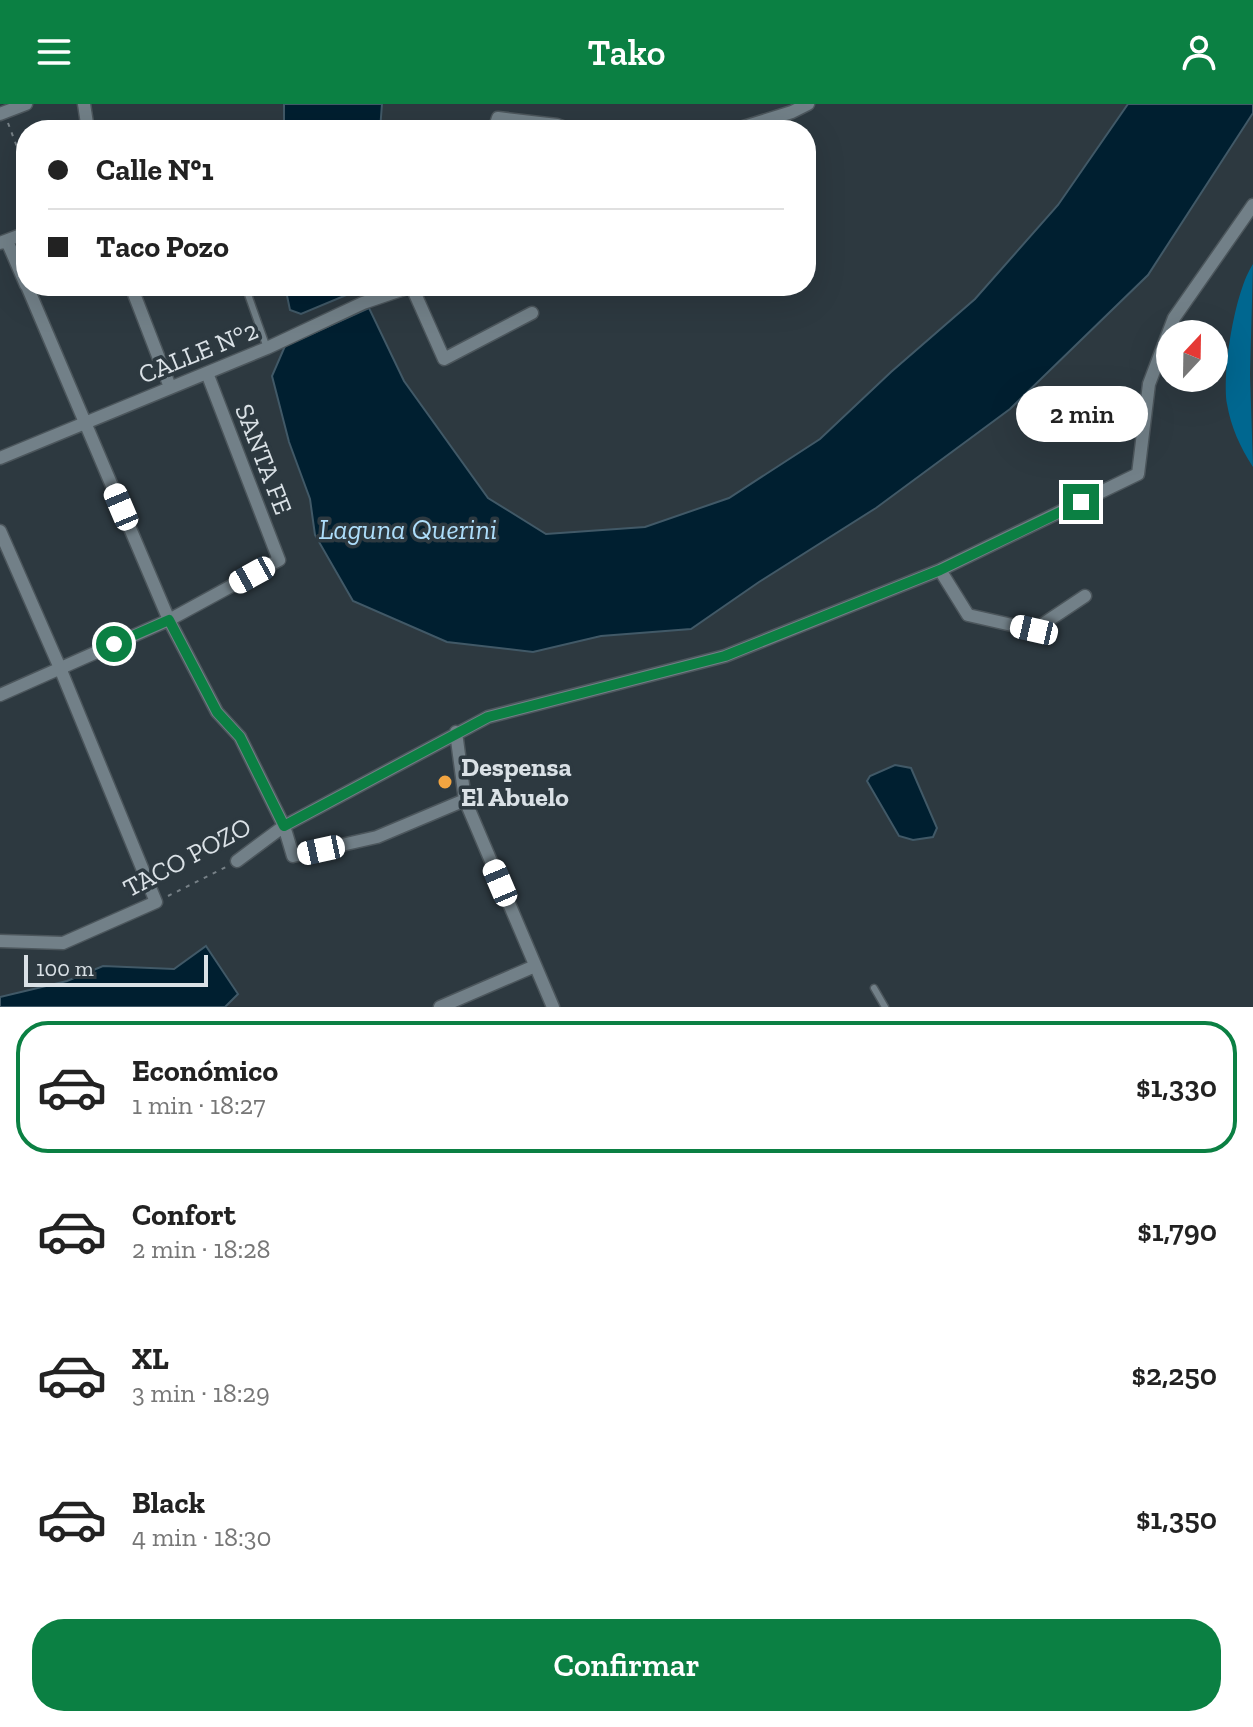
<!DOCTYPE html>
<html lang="es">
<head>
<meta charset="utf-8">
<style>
  body { margin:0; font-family:"Zilla Slab",serif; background:#f2f2f2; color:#222; height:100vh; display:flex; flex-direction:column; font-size:30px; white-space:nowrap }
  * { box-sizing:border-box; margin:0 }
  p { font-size:26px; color:#767676 }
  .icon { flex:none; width:44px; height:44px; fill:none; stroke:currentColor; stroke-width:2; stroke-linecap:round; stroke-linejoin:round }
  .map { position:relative; height:903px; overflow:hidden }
  .sheet { display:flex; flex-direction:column; background:#fff; flex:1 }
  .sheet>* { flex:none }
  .guide { position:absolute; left:16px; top:16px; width:800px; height:176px; border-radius:32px; box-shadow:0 8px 32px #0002; display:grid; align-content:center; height:176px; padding:0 32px; background:#fff }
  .needle { width:52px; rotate:22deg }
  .controls { position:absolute; left:1156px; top:216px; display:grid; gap:16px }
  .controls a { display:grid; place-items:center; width:72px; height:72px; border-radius:50%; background:#fff; box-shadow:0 8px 32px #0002; font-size:40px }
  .scale { position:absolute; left:24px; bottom:20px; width:184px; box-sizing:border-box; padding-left:8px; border:4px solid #dae1e6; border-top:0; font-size:22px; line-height:28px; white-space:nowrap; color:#dae1e6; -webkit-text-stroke:6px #2d3940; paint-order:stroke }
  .end { position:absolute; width:36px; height:36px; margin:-18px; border:10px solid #0b8043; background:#fff; box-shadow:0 0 0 4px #fff }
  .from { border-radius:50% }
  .bubble { position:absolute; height:56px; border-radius:28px; background:#fff; box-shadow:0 8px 32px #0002; font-size:26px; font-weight:600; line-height:56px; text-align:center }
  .car { position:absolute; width:24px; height:48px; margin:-24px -12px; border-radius:10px; box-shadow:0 0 6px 2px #0007; background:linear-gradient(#fff 24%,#345 0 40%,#fff 0 76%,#345 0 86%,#fff 0) }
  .guide b { display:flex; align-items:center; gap:28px; height:76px; font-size:30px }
  .guide b+b { border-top:2px solid #e0e0e0 }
  .guide i { width:20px; height:20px; background:#222 }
  ul { padding:14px 0 0; list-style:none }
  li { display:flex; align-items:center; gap:24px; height:132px; margin:0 16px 12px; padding:0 16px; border:4px solid transparent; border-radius:32px }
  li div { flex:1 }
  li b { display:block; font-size:30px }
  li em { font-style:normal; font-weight:600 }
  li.on { border-color:#0b8043 }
  li>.icon { width:72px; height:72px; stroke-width:1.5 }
  .primary-button { display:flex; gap:16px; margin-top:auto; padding:16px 32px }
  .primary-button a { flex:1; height:92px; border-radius:32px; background:#0b8043; color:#fff; font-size:32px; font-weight:600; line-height:92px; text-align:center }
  header { display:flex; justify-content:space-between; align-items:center; height:104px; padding:0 32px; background:#0b8043; color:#fff; font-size:36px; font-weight:600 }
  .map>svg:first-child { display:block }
  .forest { fill:#006790 }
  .water { fill:#001f30; stroke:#415967; stroke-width:2 }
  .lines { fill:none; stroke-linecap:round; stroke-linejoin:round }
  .service-casing { stroke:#4c565c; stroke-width:9 }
  .minor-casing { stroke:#4c565c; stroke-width:15 }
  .path { stroke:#778187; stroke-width:2; stroke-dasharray:4 6; stroke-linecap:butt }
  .service { stroke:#728088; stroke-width:6 }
  .minor { stroke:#728088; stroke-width:12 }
  .route { stroke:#0b8043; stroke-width:10 }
  .poi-dot { fill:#f2a541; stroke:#2d3940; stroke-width:3 }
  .labels { text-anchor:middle; stroke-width:7; stroke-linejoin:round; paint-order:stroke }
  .street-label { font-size:26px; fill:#dae1e6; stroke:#2d3940 }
  .poi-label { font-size:26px; font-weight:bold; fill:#dae1e6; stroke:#2d3940; text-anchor:start }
  .water-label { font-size:28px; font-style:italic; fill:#adddfa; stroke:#2d3940 }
</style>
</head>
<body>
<header><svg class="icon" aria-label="menu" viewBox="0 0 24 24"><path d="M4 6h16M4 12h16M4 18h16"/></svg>Tako<svg class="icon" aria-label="person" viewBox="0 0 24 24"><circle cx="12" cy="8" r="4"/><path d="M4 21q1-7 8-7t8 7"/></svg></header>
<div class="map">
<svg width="1253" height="903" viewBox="0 0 1253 903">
  <rect width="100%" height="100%" fill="#2d3940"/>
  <path class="forest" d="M1253,160L1250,270L1253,363C1240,343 1231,323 1227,300C1222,266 1235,187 1253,160Z"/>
  <path class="water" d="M284,0H382L380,26H284Z
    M1128,0H1253V9L1148,171L1010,305L876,404L759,478L691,525L601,532L533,548L447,538L353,497L315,431L310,395L289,338L272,272L285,242L369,204L404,277L488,394L546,430L645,423L729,394L820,335L891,268L975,195L1058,101Z
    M285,182H368L301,210L290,206Z
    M895,661L911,664L937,724L933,733L913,736L899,732L867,677L870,672Z
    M206,842L238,890L225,903H0V893L67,877L103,862L174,865Z"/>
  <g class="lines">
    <g class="service-casing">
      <path id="service" d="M245,182L267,244
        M874,884L885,903"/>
    </g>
    <g class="minor-casing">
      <path id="minor" d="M84,0L88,26
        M0,10L26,0
        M494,26L498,14L557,21L571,26
        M734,26L792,8L808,0
        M7,137L26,181
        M0,139L26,129
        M27,182L169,516L217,608L240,633L284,722L293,752L377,733L465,696
        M131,182L170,283
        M412,183L444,255L532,209
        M0,354L267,244L363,199L413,182
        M0,427L60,564L156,798L63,839L0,837
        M940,466L968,511L1034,526L1085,492
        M0,591L169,516L279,456L207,269
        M456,628L465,696L553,903
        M237,757L284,722L488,613L725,552L940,466L1138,370L1149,280L1174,214L1253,101
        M440,903L535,862"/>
    </g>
    <path class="path" d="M8,19L26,67
      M168,792L226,763"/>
    <use href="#service" class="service"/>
    <use href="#minor" class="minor"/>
  </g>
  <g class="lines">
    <path class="route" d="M114,540L169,516L217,608L240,633L284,722L488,613L725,552L940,466L1081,398"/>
  </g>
  <circle class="poi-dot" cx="445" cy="678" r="8"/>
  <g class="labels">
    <g class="street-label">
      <text transform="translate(198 248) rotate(-22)" y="9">CALLE N°2</text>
      <text transform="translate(264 355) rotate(69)" y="9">SANTA FE</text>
      <text transform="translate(187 753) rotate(-28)" y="9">TACO POZO</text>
    </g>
    <g class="poi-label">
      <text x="461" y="672">Despensa<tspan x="461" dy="30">El Abuelo</tspan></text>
    </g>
    <g class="water-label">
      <text x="408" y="435">Laguna Querini</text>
    </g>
  </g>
</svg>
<div class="controls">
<a><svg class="needle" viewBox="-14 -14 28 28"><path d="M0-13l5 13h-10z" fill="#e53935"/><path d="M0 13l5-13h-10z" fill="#767676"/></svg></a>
</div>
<div class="scale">100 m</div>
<i class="end from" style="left:114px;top:540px"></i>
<i class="end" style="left:1081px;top:398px"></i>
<div class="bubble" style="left:1016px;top:282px;width:132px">2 min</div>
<i class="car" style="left:121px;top:403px;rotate:337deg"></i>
<i class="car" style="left:252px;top:471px;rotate:241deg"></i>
<i class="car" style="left:1034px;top:526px;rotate:283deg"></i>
<i class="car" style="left:321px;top:746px;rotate:258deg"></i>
<i class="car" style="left:500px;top:779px;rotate:337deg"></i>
<div class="guide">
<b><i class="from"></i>Calle N°1</b>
<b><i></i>Taco Pozo</b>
</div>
</div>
<section class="sheet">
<ul>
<li class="on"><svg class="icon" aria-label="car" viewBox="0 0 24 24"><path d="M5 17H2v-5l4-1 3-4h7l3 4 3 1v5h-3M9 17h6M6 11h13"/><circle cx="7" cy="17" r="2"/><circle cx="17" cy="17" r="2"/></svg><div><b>Económico</b><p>1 min · 18:27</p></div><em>$1,330</em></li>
<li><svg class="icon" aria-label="car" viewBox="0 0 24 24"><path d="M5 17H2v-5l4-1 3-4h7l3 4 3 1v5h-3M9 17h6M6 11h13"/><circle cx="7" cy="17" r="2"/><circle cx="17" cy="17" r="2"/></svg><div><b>Confort</b><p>2 min · 18:28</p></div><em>$1,790</em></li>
<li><svg class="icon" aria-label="car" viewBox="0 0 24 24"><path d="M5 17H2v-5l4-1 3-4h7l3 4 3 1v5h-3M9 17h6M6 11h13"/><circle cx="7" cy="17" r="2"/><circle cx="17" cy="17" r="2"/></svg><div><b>XL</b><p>3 min · 18:29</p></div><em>$2,250</em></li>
<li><svg class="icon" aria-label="car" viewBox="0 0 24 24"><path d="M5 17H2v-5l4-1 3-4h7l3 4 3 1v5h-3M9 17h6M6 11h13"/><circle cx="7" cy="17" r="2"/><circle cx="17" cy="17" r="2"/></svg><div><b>Black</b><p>4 min · 18:30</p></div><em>$1,350</em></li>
</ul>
<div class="primary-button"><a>Confirmar</a></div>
</section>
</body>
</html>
